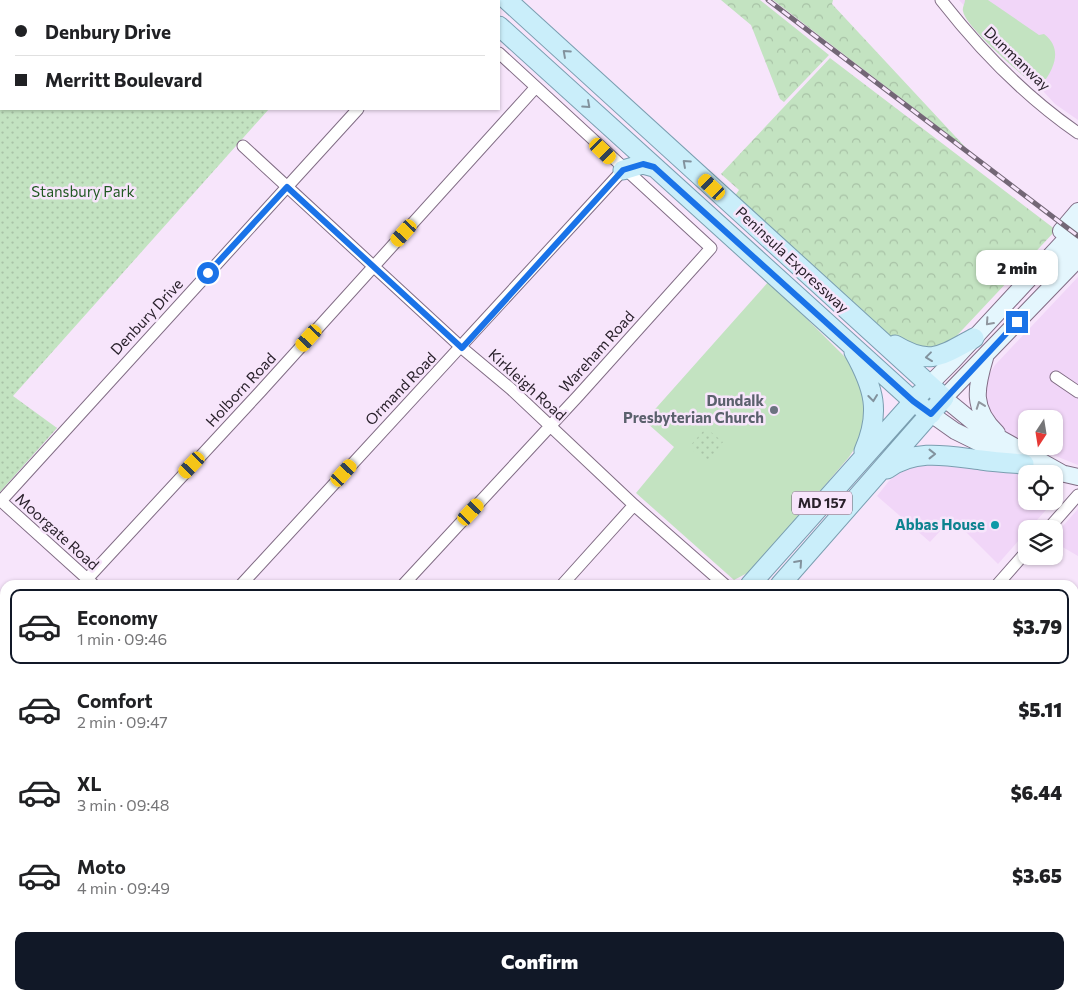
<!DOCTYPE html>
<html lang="en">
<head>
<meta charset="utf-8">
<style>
  body { margin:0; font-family:Commissioner,sans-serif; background:#f6f6f6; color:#202124; height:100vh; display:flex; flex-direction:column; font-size:19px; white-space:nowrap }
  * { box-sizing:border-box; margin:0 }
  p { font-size:16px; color:#757577 }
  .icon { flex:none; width:28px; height:28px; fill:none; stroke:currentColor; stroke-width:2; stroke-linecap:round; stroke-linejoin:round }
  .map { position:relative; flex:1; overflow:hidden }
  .side { position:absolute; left:0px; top:580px; width:1079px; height:420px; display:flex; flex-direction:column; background:#fff; border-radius:15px 15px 0 0; box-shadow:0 1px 4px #0004 }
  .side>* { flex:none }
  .guide { position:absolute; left:0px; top:0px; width:500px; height:110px; box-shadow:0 1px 4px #0004; display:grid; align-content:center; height:110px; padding:0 15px; background:#fff }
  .needle { width:32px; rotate:192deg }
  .tools { position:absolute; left:1018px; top:410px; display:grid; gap:10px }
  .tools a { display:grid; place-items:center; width:45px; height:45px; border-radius:10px; background:#fff; box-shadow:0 1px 4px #0004; font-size:25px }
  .end { position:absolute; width:22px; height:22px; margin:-11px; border:6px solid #1a73e8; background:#fff; box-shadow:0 0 0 2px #fff }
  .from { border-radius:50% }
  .bubble { position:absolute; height:35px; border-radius:10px; background:#fff; box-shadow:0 1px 4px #0004; font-size:16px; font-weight:800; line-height:35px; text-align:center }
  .car { position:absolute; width:15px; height:30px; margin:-15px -8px; border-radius:6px; box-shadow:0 0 4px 1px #0007; background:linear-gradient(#f5c518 24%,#345 0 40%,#f5c518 0 76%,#345 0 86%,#f5c518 0) }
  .guide b { display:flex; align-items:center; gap:18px; height:48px; font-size:19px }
  .guide b+b { border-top:1px solid #e0e0e0 }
  .guide i { width:12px; height:12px; background:#202124 }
  ul { padding:9px 0 0; list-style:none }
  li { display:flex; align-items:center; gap:15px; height:75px; margin:0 10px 8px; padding:0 5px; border:2px solid transparent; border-radius:10px }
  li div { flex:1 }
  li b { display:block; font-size:19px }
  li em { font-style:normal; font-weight:800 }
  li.current { border-color:#111827 }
  li>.icon { width:45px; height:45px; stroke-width:1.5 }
  .cta { display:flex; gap:10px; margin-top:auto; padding:10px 15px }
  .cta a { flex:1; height:58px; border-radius:10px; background:#111827; color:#fff; font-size:20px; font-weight:800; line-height:58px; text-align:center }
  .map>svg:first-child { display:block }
  .built { fill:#f1d6f8 }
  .grass { fill:#c3e3c1 }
  .forest { fill:url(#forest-crowns) }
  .park { fill:url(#park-dots) }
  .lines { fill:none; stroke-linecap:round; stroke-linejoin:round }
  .stream { stroke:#509ca1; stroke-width:3 }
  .street-casing { stroke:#806c84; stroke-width:13 }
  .secondary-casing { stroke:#806c84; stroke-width:18 }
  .primary-casing { stroke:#7a9eb0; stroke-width:21 }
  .street { stroke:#fff; stroke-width:11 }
  .secondary { stroke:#e4f6fd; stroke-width:16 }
  .primary { stroke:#caeefa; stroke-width:19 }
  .rail-casing { stroke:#736776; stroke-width:5 }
  .rail { stroke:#f7e5fb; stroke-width:3; stroke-dasharray:9; stroke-linecap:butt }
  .oneway { stroke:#82929d }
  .oneway2 { stroke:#90969e }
  .route { stroke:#1a73e8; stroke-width:6 }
  .worship-dot { fill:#6b7280; stroke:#f7e5fb; stroke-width:2 }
  .culture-dot { fill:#0f9aa8; stroke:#f7e5fb; stroke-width:2 }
  .labels { text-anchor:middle; stroke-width:5; stroke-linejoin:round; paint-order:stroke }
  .shield { fill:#f7e5fb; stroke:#675c69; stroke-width:1 }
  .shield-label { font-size:14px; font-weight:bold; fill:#29212b }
  .street-label { font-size:15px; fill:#29212b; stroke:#f7e5fb }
  .park-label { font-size:15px; fill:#215922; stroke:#f7e5fb }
  .worship-label { font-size:15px; font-weight:bold; fill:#5b616d; stroke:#f7e5fb; text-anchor:end }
  .culture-label { font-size:15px; font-weight:bold; fill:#0d838f; stroke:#f7e5fb; text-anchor:end }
</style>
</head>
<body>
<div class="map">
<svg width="1078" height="1000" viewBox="0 0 1078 1000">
  <defs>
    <pattern id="forest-crowns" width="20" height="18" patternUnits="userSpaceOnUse" patternTransform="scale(1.25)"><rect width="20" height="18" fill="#c3e3c1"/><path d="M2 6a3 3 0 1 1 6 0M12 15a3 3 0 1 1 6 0" fill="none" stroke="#a8c2a6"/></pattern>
    <pattern id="park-dots" width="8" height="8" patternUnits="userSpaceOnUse" patternTransform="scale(1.25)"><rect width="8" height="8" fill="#c3e3c1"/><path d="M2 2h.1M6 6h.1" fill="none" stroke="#a8c2a6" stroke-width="1.8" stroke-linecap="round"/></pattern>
  </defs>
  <rect width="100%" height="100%" fill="#f7e5fb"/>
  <path class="built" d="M959,0H1078V120L1055,104Z
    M1078,277V465L1031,446H1054V419H1026V444L1014,438L990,419L982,386L995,365Z
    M928,460L1026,475V501H1054L1029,529H1026V532L998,564L952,518L930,542L877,496L889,481L910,463Z
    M1078,509V556L1054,542V536Z
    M0,821L5,822V995H78L79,1000H0Z"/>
  <path class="grass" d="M965,0H988L1039,35L1044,34C1061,47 1056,64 1046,79L1031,82C1018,72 965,26 963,11C962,8 965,3 965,0Z
    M769,281L862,374L869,427L849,457L753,570L734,580L636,493L674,447L647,423L649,416Z"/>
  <path class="forest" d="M721,0H760L829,55L784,102L780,99L751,25Z
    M773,0H833L832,4L967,149Z
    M830,58L1056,230L949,344L937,351L899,345L734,197L739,190L721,174Z"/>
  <path class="park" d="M0,0H362L1,1V109H269L13,396L57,428L0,492Z
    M706,428L723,442L706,463L689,447Z"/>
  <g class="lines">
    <path class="stream" d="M0,820L5,825
      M77,995L79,1000"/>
    <g class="street-casing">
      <path id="street" d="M440,0L442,1
        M941,0C980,50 1026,97 1078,133
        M243,146L462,348L511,389L634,505L725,585
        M1056,377L1078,392
        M1,501L94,585
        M0,502L358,109
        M1048,529L1078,495
        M87,579L260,392L536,87
        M241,585L623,170
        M403,585L579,395L711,248L499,53
        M562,585L634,505
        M997,585L1026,552
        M0,673L5,677
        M1074,718L1078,713
        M1074,938L1078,933
        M569,995L574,1000
        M201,1000L205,995
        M365,1000L369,995
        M623,1000L628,995
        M819,1000L824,995
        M1019,1000L1024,995"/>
    </g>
    <g class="secondary-casing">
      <path id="secondary" d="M1061,231L1078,211
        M1062,266L1078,244
        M985,358C976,388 971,408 997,433
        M929,385L953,361L1078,226
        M931,414L955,431L1016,461
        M1052,471L1078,477
        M1062,473L978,426L944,398L1078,259"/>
    </g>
    <g class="primary-casing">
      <path id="primary" d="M471,0L472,1
        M507,0L944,398L780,585
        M499,26L913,401L931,414
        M623,170L643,164L654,167
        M895,345C930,366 941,356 974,338
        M854,352C874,388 881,412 864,451
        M887,469C916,448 948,456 981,460C995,462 1010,463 1024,464
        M750,585L921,393
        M393,1000L397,995
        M423,1000L427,995"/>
    </g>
    <use href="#street" class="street"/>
    <use href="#secondary" class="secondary"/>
    <use href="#primary" class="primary"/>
    <g class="rail-casing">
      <path id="rail" d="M768,0L1078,236"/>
    </g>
    <use href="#rail" class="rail"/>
  </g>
  <defs><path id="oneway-chevron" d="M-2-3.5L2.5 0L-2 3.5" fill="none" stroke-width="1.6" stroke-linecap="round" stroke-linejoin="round" transform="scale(1.25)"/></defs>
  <g class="oneway">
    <use href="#oneway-chevron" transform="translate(566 53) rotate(-138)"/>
    <use href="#oneway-chevron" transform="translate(587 105) rotate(42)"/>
    <use href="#oneway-chevron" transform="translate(686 163) rotate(-138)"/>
    <use href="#oneway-chevron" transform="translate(929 357) rotate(173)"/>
    <use href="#oneway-chevron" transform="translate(873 398) rotate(83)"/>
    <use href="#oneway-chevron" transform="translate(932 454)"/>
    <use href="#oneway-chevron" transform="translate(799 563) rotate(-48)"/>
  </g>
  <g class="oneway2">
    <use href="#oneway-chevron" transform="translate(989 322) rotate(132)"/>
    <use href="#oneway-chevron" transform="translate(980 405) rotate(-110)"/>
  </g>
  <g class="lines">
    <path class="route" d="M208,273L287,187L462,348L623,170L643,164L654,167L913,401L931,414L1017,322"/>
  </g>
  <circle class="worship-dot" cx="774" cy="410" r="5"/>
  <circle class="culture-dot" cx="995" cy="525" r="5"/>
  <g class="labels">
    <rect class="shield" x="792" y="491.5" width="60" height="23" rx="4"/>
    <g class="shield-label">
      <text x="822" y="508">MD 157</text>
    </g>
    <g class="street-label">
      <text transform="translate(1017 59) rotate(44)" y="5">Dunmanway</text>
      <text transform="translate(792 260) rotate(43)" y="5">Peninsula Expressway</text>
      <text transform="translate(147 317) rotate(-47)" y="5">Denbury Drive</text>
      <text transform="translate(597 352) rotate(-48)" y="5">Wareham Road</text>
      <text transform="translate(527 385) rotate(42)" y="5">Kirkleigh Road</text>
      <text transform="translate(401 389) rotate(-46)" y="5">Ormand Road</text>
      <text transform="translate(241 390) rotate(-47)" y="5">Holborn Road</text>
      <text transform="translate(57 532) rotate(42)" y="5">Moorgate Road</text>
    </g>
    <g class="park-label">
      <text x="83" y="197">Stansbury Park</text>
    </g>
    <g class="worship-label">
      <text x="764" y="406">Dundalk<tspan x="764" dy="17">Presbyterian Church</tspan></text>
    </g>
    <g class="culture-label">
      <text x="985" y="530">Abbas House</text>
    </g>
  </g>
</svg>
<div class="tools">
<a><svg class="needle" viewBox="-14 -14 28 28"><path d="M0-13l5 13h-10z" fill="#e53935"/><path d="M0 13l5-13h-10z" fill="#757577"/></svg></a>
<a><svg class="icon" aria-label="locate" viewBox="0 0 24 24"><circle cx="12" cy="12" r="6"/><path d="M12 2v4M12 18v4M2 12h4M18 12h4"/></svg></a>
<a><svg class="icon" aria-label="layers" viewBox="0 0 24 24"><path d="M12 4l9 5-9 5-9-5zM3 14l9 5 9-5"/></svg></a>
</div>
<i class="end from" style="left:208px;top:273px"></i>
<i class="end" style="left:1017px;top:322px"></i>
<div class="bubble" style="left:976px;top:250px;width:82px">2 min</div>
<i class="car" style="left:603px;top:151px;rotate:134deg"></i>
<i class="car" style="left:712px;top:187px;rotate:313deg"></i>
<i class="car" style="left:404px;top:233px;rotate:222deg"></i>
<i class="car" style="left:309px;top:338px;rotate:222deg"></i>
<i class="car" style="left:192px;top:465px;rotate:223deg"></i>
<i class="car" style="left:344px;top:473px;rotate:42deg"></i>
<i class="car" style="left:471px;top:512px;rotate:43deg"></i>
<div class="guide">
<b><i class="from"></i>Denbury Drive</b>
<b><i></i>Merritt Boulevard</b>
</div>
<section class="side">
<ul>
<li class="current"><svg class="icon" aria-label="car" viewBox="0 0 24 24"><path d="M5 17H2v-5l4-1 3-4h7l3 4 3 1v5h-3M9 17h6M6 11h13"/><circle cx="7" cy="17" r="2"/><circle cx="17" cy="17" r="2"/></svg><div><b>Economy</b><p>1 min · 09:46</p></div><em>$3.79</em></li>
<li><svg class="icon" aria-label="car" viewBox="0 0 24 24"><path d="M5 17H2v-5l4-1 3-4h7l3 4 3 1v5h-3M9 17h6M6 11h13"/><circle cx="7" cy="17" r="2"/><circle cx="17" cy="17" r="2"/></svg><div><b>Comfort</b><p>2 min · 09:47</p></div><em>$5.11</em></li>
<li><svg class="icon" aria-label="car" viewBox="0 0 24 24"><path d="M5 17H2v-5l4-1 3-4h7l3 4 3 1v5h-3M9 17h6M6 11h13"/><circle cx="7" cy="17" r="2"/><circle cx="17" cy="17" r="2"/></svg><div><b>XL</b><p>3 min · 09:48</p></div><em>$6.44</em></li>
<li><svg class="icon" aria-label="car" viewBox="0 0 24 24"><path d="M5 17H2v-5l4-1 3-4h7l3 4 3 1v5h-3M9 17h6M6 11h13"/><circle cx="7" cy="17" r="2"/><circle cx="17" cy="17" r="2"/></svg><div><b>Moto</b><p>4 min · 09:49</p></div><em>$3.65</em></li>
</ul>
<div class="cta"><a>Confirm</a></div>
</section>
</div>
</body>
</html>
